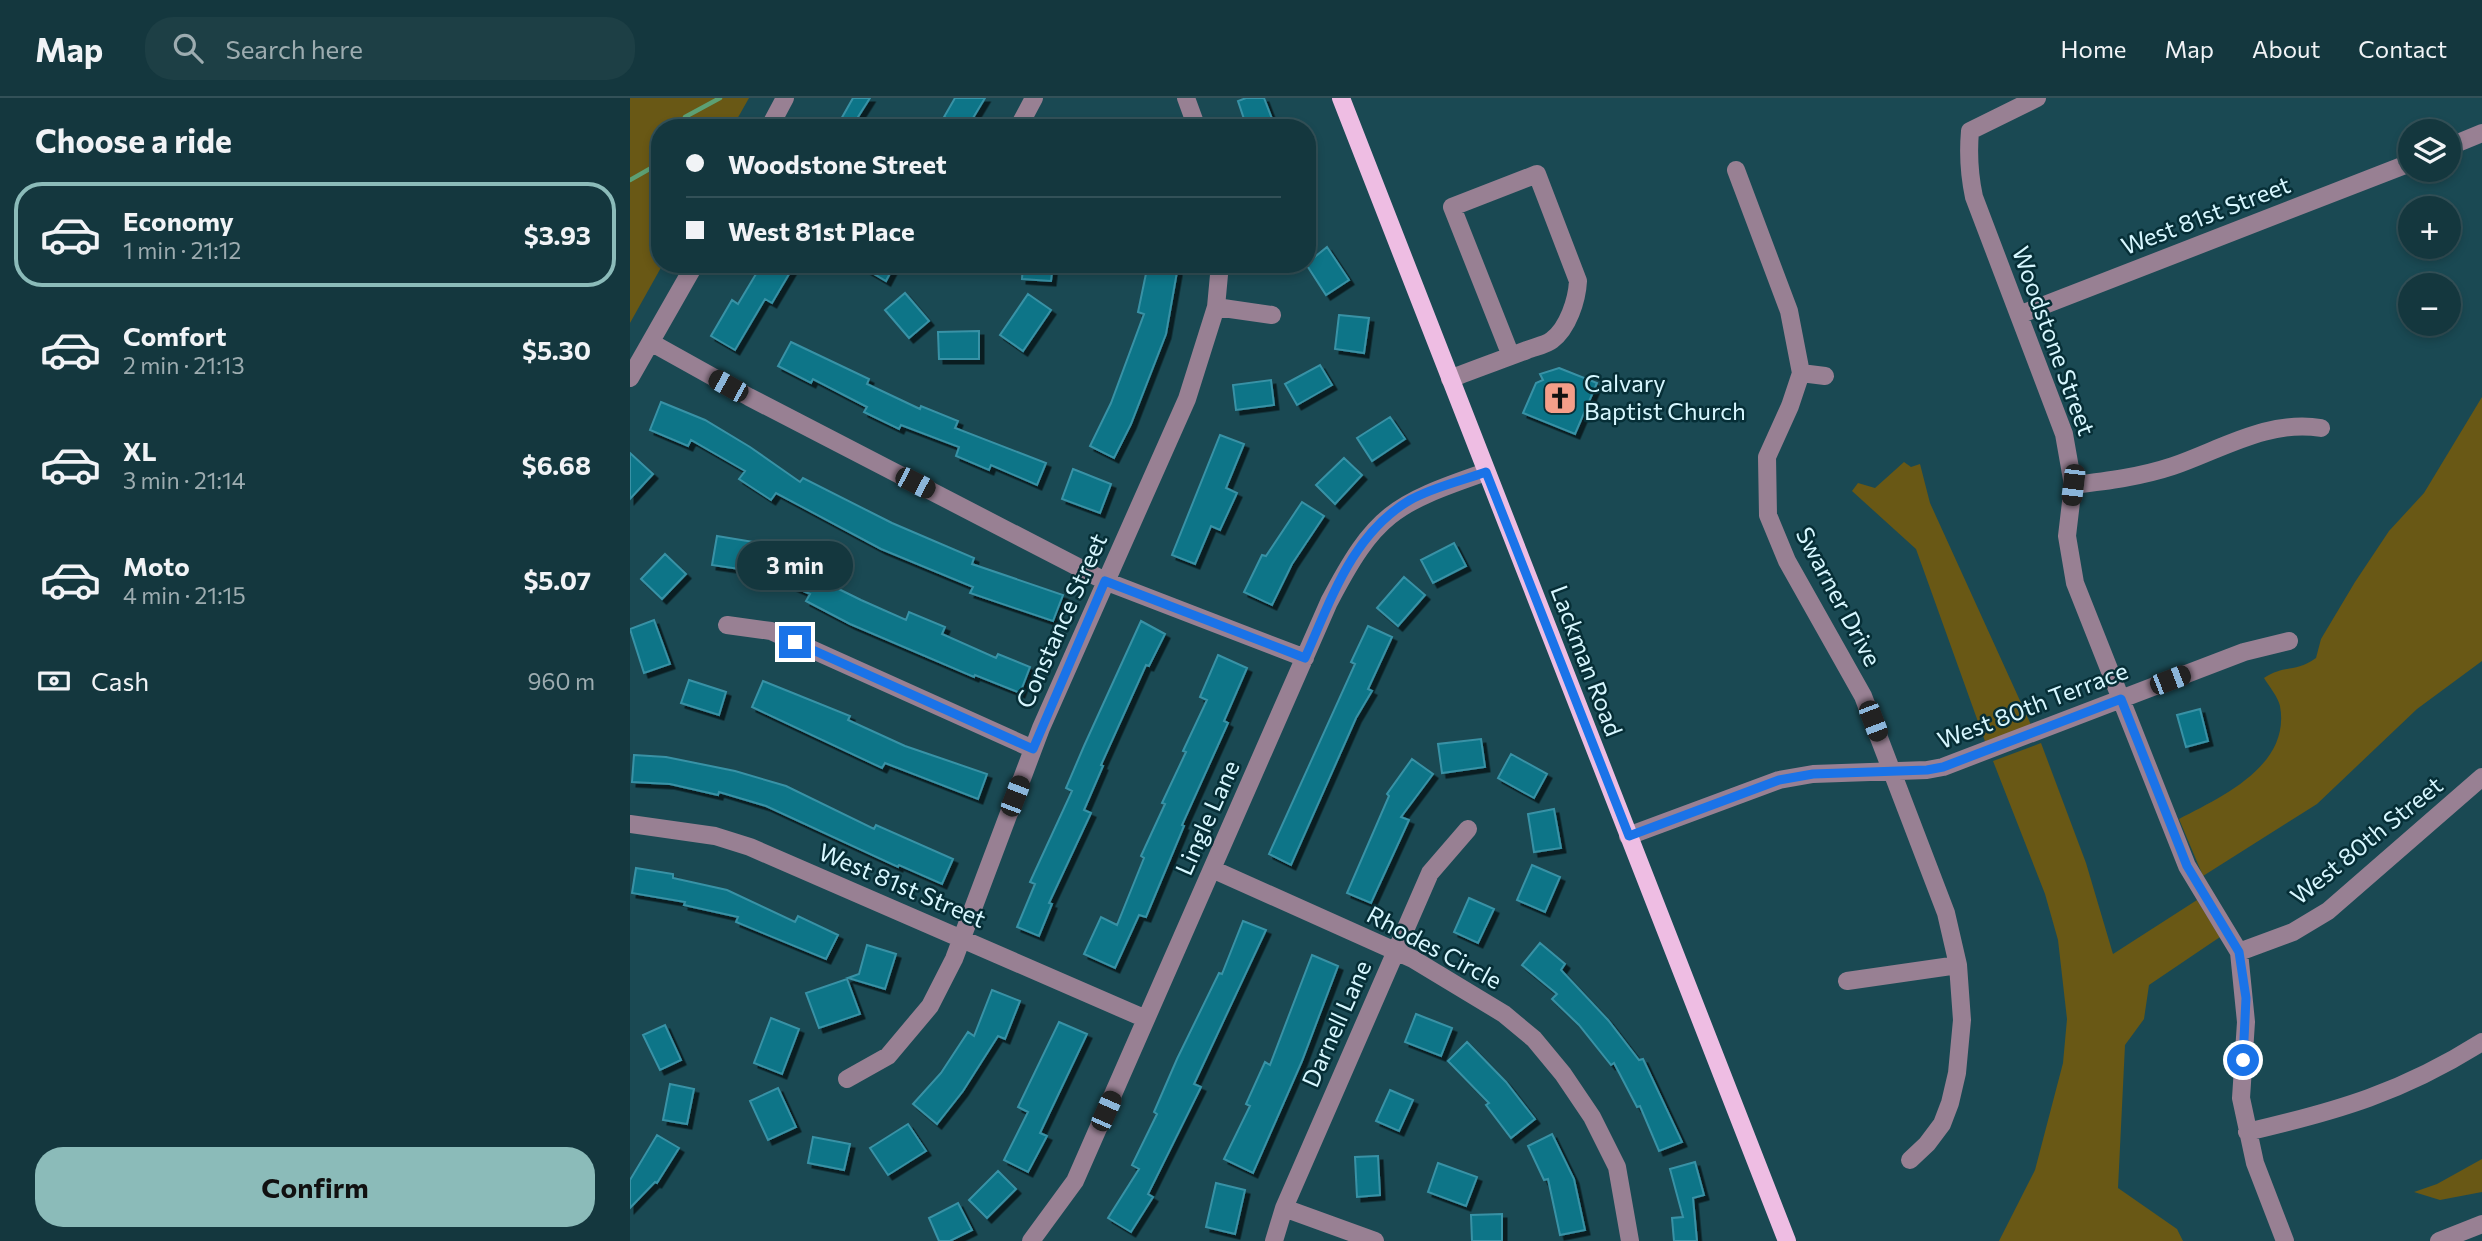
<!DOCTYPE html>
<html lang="en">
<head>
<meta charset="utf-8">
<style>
  body { margin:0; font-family:Commissioner,sans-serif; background:#1d3f45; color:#f1f3f6; height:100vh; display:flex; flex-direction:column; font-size:26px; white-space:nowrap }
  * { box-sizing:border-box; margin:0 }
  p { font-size:23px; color:#9dacb0 }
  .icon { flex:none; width:38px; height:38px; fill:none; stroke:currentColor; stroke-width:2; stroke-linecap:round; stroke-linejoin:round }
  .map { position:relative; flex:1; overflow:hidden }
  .sheet { display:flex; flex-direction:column; background:#14373e; width:630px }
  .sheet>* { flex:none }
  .top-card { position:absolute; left:21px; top:21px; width:665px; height:154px; border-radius:28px; box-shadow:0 4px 10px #0003,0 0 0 2px #335158; display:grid; align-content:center; height:154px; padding:0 35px; background:#14373e }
  .fabs { position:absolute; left:1768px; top:21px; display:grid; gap:14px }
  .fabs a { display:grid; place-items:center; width:63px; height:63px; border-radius:50%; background:#14373e; box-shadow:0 4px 10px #0003,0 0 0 2px #335158; font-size:35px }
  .end { position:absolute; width:32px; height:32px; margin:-16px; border:9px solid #1a73e8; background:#fff; box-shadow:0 0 0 4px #fff }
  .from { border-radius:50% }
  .bubble { position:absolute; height:49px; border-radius:24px; background:#14373e; box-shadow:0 4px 10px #0003,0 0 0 2px #335158; font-size:23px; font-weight:700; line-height:49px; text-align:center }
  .car { position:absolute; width:21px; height:42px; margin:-21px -10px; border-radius:9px; box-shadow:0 0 5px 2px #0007; background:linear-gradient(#222 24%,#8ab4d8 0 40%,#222 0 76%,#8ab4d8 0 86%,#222 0) }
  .top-card b { display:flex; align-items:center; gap:24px; height:66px; font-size:26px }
  .top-card b+b { border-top:2px solid #335158 }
  .top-card i { width:18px; height:18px; background:#f1f3f6 }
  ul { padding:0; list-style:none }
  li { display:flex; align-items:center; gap:21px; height:105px; margin:0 14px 10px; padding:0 21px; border:4px solid transparent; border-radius:28px }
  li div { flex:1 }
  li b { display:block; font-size:26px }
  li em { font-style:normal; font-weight:700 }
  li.active { border-color:#8bbbb9 }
  li>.icon { width:63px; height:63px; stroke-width:1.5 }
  h2 { padding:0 35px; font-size:32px; line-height:84px }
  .pay { display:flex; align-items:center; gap:18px; height:77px; padding:0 35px; font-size:26px }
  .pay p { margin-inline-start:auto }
  .primary-button { display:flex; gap:14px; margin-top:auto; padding:14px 35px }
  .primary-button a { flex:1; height:80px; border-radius:28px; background:#8bbbb9; color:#111; font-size:28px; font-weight:700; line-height:80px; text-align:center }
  header { display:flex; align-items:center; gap:42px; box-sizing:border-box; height:98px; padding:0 35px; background:#14373e; border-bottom:2px solid #335158 }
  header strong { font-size:33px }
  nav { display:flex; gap:38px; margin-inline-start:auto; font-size:24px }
  .search { width:490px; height:63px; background:#1d3f45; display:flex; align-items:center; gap:18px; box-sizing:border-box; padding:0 24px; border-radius:28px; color:#9dacb0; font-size:26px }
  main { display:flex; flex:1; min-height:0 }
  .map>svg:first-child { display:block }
  .green { fill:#695815 }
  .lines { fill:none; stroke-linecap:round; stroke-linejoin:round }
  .stream { stroke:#5ca074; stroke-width:4.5 }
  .building { fill:#0e7588; stroke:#3992a6; stroke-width:2; filter:url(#shadow) }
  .minor { stroke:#988093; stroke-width:18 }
  .major { stroke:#eebde3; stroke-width:18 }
  .route { stroke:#1a73e8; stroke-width:9 }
  .labels { text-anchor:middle; stroke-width:5; stroke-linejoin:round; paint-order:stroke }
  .street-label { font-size:24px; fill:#d7f7ff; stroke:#062e36 }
  .poi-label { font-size:24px; fill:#d7f7ff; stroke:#062e36; text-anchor:start }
</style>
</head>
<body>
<header>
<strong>Map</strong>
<div class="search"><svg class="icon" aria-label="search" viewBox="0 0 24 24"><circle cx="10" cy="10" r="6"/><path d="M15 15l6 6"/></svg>Search here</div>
<nav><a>Home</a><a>Map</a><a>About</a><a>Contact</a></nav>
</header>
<main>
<section class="sheet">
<h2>Choose a ride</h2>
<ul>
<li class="active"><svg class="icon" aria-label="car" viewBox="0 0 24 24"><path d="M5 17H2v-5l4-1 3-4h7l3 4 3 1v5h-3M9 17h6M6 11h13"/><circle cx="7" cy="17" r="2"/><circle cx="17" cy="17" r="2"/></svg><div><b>Economy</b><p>1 min · 21:12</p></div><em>$3.93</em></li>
<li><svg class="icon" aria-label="car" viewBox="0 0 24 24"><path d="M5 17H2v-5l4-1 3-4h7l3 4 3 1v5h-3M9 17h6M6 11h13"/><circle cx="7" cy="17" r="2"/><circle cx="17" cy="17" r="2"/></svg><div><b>Comfort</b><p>2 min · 21:13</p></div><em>$5.30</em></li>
<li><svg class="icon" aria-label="car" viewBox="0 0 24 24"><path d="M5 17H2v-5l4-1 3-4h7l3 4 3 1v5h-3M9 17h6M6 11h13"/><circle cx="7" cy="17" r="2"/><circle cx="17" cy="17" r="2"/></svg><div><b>XL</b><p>3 min · 21:14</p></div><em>$6.68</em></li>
<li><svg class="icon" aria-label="car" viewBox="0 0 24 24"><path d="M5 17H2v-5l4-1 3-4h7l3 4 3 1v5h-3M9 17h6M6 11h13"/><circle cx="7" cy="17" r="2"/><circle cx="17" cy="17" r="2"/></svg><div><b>Moto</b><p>4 min · 21:15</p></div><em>$5.07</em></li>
</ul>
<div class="pay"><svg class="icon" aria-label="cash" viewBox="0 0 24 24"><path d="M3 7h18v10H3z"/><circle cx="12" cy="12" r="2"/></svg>Cash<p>960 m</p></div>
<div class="primary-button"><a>Confirm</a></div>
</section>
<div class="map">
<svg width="1852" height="1143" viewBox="0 0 1852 1143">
  <defs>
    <filter id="shadow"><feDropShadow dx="4.5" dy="4.5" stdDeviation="0" flood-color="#0009"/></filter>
  </defs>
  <rect width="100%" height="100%" fill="#1a4953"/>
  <path class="green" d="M0,0H119L102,30H30V166H33L0,225Z
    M1852,299V563L1787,611L1687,706L1573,778L1549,721C1591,699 1661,668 1650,608C1648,599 1639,588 1634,580C1656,566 1665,575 1686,560L1691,541L1725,484L1759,433L1794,395Z
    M1274,364L1281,369L1290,366L1300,405L1402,629L1356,646L1286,451L1222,393L1228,385L1245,390Z
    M1411,645L1456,765L1483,856L1567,802L1590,839L1519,887L1514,921L1495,947L1488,1090L1547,1131L1553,1143H1369L1405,1072L1433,965L1437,921L1428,842L1415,796L1363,663Z
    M1852,1061V1094L1810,1102L1784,1094L1807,1086Z"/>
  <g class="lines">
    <path class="stream" d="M51,30L55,19L90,0
      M0,82L30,65"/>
  </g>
  <path class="building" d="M223,0H240L228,19L247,30H206Z
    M325,0H355L337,30L314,19Z
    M616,0H634L644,26L617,30L608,3Z
    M697,149L719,182L696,197L676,166Z
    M132,166H165L142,205L135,201L105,252L81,238L102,202L108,206Z
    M227,166H265L256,183Z
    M393,166H423L421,183L392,181Z
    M518,166H547V174L536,236L501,326L484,360L460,348L481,305L514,216L508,214Z
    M275,195L299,223L279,240L255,212Z
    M398,196L421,212L393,253L370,237Z
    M709,217L739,220L734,255L705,251Z
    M349,233V261H309L308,234Z
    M161,244L239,281L237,286L290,311L291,308L328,323L325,330L416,365L407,387L361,367L359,372L326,358L329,349L271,327L269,331L234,314L237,309L183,281L181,285L148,268Z
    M690,267L702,287L667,307L655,286Z
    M929,270L967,285L945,336L893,315L906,285L913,282L910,276Z
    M641,282L644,307L606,312L603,287Z
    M31,304L75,322L120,349L170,384L173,380L262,425L344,460L342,466L433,497L423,523L340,495L343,489L251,451L146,395L141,402L109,381L115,373L61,342L58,348L20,332Z
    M760,319L775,341L742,363L727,340Z
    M590,337L614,346L596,390L607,395L590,432L581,428L565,466L542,457Z
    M0,355L23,376L0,401Z
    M714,360L732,377L705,406L686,387Z
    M443,371L481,386L470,415L432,401Z
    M672,404L694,418L662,466L642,507L614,494L632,457L636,458Z
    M87,438L142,447L183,464L178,476L231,502L276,522L279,514L315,529L312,536L366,560L368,556L400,569L390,595L345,577L344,579L220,526L176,503L180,496L130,474L82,467Z
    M824,445L836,468L803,485L791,462Z
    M35,456L56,476L32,501L11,481Z
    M774,479L795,497L768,528L747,510Z
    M24,522L40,566L14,575L0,531Z
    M511,523L535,536L519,568L516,567L471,667L473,668L454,712L461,715L419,805L422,806L409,838L387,829L405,786L400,784L442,693L436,690L454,648Z
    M738,528L762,539L738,591L742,593L726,620L661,767L639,756L725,566L721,564Z
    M588,557L617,570L594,623L598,625L552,727L554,728L516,819L509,817L485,870L454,856L471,819L487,827L514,760L511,758L535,706L532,705L556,654L553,653L577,602L570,599Z
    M59,582L96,594L89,617L51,605Z
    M133,583L220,618L218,622L275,648L357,676L348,701L255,665L252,670L122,609Z
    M1570,611L1578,643L1556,649L1547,617Z
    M851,641L855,669L812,675L808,646Z
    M881,656L917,676L904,700L868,680Z
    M4,657L36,659L105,673L156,688L244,731L246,727L323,761L312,786L269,767L268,769L136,708L89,694L88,697L40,686L2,684Z
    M782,661L803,676L771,719L779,722L741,805L717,795L759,698L757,696Z
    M924,711L931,750L904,754L898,716Z
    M902,767L930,779L915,814L887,802Z
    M6,770L43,776V780L97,792L165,824L168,818L208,837L196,861L106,824L108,819L54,807L55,804L2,795Z
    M839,800L864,811L848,845L824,834Z
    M613,823L636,832L564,986L571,989L518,1096L523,1099L501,1134L478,1120L509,1071L502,1067L527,1016L524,1014L547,961L589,875L592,876Z
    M910,845L935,866L931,872L978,922L1009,962L1013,961L1052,1044L1029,1053L1010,1008L1007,1009L984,965L981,967L949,927L922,901L927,896L892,867Z
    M237,847L266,856L255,891L218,880L229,876Z
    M682,857L708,868L672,963L623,1075L594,1061L620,1008L616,1006L635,964L640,967Z
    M217,881L230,916L189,930L176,895Z
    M362,892L390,903L375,941L368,938L333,993L307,1026L283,1006L311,975L338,934L344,938Z
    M786,916L822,930L811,958L775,944Z
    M141,920L169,931L152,976L124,965Z
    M429,924L457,936L410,1035L417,1038L398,1074L374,1062L398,1014L388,1009Z
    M35,927L51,962L30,972L13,937Z
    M837,944L876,984L905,1021L881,1040L856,1007L859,1005L818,963Z
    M40,986L64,991L57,1026L33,1022Z
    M148,990L166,1029L138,1042L120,1003Z
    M760,992L783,1002L769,1033L746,1023Z
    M278,1026L296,1053L258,1077L240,1050Z
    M922,1036L944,1081L955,1132L930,1137L918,1081L914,1082L898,1048Z
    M27,1037L49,1050L27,1085L25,1084L0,1110V1082Z
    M183,1039L220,1046L214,1072L178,1065Z
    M748,1058L750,1097L727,1099L725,1059Z
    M1065,1064L1074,1097L1063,1100L1067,1143H1044L1042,1120L1053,1119L1040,1071Z
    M808,1065L847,1079L836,1108L798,1094Z
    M368,1073L386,1091L357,1120L339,1102Z
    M586,1085L615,1092L605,1136L576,1129Z
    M328,1105L342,1132L320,1143H309L299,1120Z
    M872,1116V1143H842L841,1117Z"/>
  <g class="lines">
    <path class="minor" d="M556,0L567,30
      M1407,0L1340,33C1338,56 1339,76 1344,99L1434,336L1443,387L1437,438L1445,485L1557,768L1609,854L1616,924L1611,1000L1625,1065L1655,1143
      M139,30L155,0
      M388,30L404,0
      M1818,49L1852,35
      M1106,72L1159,213L1171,275L1160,308L1137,359L1138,417L1157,463L1233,598L1316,815L1328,867L1332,922L1327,975L1320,1005L1312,1026L1297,1046L1280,1062
      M586,209L642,217
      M1389,217L1780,65
      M22,245L119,299L475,483L675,560
      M1171,275L1195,278
      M0,280L65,166
      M820,281C845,271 871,262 897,252C904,249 916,247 922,242C938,230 947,202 948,183L907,76L822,109L881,258
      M1443,387C1477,383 1510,379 1543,368C1590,352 1639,321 1691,330
      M97,527L141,533L403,651
      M0,726L85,738L120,749L516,921
      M998,738L1149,682L1183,676L1297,672L1313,669L1614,554L1659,543
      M582,771L783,861L874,916L904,941L933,976L962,1019L987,1069L1000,1143
      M1609,854L1663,834L1698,813L1852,679
      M1217,883L1328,867
      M217,981L258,958L300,908L324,861L411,630L557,301L586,209L590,166
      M1617,1034C1708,1013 1773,994 1852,944
      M654,1110L745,1143
      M401,1143L445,1083L699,504C745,416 763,406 856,374
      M644,1143L654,1110L800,775L838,731
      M1809,1143L1852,1126"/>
    <path class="major" d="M711,0L1157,1143"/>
  </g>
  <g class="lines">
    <path class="route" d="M165,544L403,651L475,483L675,560C701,502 722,436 780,402C803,389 831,383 856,374L999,738L1149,682L1183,676L1297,672L1313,669L1491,601L1557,768L1609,854L1616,900L1613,962"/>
  </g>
  <defs>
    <g id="church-square" transform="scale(1.75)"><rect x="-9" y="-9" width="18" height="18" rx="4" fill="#f49e89" stroke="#062e36"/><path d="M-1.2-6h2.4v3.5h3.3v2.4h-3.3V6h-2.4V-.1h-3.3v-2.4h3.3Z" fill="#111"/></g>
  </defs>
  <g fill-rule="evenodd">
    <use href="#church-square" x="930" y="300"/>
  </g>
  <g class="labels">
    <g class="street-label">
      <text transform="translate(1576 118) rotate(-21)" y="8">West 81st Street</text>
      <text transform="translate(1423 243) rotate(70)" y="8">Woodstone Street</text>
      <text transform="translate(1208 499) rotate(62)" y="8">Swarner Drive</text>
      <text transform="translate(432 523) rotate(-66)" y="8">Constance Street</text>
      <text transform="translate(956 563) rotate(69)" y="8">Lackman Road</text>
      <text transform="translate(1403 608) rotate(-21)" y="8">West 80th Terrace</text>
      <text transform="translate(578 720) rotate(-66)" y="8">Lingle Lane</text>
      <text transform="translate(1737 743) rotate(-39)" y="8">West 80th Street</text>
      <text transform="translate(272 788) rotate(23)" y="8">West 81st Street</text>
      <text transform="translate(804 850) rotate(28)" y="8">Rhodes Circle</text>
      <text transform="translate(707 926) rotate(-66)" y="8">Darnell Lane</text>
    </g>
    <g class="poi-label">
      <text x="954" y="294">Calvary<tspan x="954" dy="28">Baptist Church</tspan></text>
    </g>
  </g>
</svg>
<div class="fabs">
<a><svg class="icon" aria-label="layers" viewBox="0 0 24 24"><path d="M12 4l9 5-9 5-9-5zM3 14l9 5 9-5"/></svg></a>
<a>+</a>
<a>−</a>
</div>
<i class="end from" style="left:1613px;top:962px"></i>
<i class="end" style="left:165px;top:544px"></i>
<div class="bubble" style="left:107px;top:443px;width:116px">3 min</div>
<i class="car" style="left:98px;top:288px;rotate:299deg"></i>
<i class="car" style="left:285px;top:385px;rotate:117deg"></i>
<i class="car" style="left:1443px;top:387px;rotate:187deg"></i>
<i class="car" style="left:1540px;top:582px;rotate:69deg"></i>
<i class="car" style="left:1243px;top:623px;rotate:159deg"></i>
<i class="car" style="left:385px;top:698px;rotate:21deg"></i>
<i class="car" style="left:476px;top:1013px;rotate:24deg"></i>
<div class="top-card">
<b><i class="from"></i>Woodstone Street</b>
<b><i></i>West 81st Place</b>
</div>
</div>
</main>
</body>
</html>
